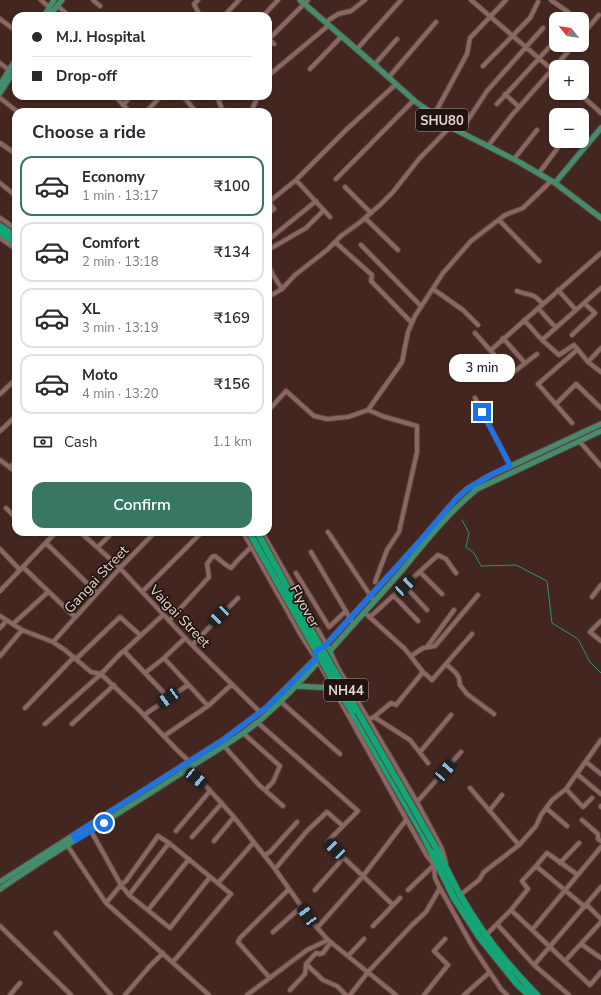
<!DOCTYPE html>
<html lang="en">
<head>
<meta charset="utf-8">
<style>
  body { margin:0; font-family:"Nunito Sans",sans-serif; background:#f2f2f3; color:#2b2b33; height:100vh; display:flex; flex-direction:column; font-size:15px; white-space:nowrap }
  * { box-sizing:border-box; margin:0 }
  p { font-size:13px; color:#7c7c81 }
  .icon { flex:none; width:22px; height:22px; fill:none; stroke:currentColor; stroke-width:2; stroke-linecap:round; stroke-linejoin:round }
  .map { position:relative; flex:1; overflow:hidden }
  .sheet { position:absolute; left:12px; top:108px; width:260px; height:428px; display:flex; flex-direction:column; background:#fff; border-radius:12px; box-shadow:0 1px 3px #0004 }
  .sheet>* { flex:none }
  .hud { position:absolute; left:12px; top:12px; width:260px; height:88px; border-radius:12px; box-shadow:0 1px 3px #0004; display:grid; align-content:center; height:88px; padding:0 20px; background:#fff }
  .needle { width:26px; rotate:300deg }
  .controls { position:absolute; left:549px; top:12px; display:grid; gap:8px }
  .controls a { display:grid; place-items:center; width:40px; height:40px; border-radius:8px; background:#fff; box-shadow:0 1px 3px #0004; font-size:20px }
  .end { position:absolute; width:18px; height:18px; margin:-9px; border:5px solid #1a73e8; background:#fff; box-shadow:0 0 0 2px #fff }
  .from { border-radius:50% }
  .bubble { position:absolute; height:28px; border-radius:12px; background:#fff; box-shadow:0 1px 3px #0004; font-size:13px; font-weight:600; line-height:28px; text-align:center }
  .car { position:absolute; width:12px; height:24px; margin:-12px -6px; border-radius:5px; box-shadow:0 0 3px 1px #0007; background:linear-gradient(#222 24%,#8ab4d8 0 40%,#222 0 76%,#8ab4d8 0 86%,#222 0) }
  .hud b { display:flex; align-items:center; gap:14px; height:38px; font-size:15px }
  .hud b+b { border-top:1px solid #e1e1e2 }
  .hud i { width:10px; height:10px; background:#2b2b33 }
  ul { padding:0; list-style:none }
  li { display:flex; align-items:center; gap:12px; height:60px; margin:0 8px 6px; padding:0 12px; border:2px solid #e1e1e2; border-radius:12px }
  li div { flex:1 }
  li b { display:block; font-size:15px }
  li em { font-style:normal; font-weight:600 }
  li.active { border-color:#377764 }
  li>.icon { width:36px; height:36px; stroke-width:1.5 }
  h2 { padding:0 20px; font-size:18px; line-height:48px }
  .pay { display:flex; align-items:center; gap:10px; height:44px; padding:0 20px; font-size:15px }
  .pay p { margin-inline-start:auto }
  .cta { display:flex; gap:8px; margin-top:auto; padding:8px 20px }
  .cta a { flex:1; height:46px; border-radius:12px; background:#377764; color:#fff; font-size:16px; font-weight:600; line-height:46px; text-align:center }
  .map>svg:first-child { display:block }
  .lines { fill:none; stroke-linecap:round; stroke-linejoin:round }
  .stream { stroke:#28956d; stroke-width:1 }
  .minor-casing { stroke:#5d4540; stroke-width:6 }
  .major-casing { stroke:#5d4540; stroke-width:7 }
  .highway-casing { stroke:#5d4540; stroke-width:8 }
  .minor { stroke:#8a6760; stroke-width:4 }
  .major { stroke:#438c6d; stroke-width:5 }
  .highway { stroke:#13a576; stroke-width:6 }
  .highway-bridge-casing { stroke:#5d4540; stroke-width:8; stroke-linecap:butt }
  .highway-bridge { stroke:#13a576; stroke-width:6 }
  .route { stroke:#1a73e8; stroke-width:5 }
  .labels { text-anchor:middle; stroke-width:3.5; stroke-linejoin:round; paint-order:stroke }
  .shield { fill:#201310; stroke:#ab9996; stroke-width:1 }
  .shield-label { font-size:13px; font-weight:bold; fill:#e7d3cf }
  .street-label { font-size:14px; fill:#e7d3cf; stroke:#201310 }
</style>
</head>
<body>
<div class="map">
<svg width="601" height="995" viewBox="0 0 601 995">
  <rect width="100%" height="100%" fill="#432620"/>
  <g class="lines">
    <path class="stream" d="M462,520L469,533L466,547L474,553L481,566L516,565L547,581L552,623L578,639L590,662L601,673"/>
    <g class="minor-casing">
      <path id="minor" d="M41,0L49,7
        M93,0L100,6
        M198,0L194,4L200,16
        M471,0L556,73
        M551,0L568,12
        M58,6L69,16
        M224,16L239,0
        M263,16L278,0
        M0,19L16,31
        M326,22L338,14L351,11L365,0
        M582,35L599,15
        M268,38L274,44
        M269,39L308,0
        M357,49L401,0
        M0,63L9,70
        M375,64L397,39
        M483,66L530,18L538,2
        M310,69L342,36
        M268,76L329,25
        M389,77L436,22
        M579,93L601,113
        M505,94L519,107
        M115,96L130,112
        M183,96L196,112
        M217,96L223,112
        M0,98L18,112
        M497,104L556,40
        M123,105L131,96
        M146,112L161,96
        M176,112L177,111
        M251,112L258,96
        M434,115L467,54L470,38L506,0
        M460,132L487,91L543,28
        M0,143L16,154
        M488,146L512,115L574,45
        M514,159L537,130
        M539,173L563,141
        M336,179L414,100
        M296,180L330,217
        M0,183L16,196
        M345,187L371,213
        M269,202L296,180L346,130L396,84
        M268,214L274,209L268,201
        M0,218L16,229
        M365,218L398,250
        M499,220L539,261
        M0,238L16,249
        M268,240L316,201
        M335,242L372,275L371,281L412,323
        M361,245L421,306
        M268,250L306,228L324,210
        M268,264L273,275L282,289
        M433,289L463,310L478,325
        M558,290L576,310
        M517,291C531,297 531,291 543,304
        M268,297L282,289L295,275L327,250L341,236L359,223L380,205L393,192L419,159L451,126
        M538,308L556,328
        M524,320L542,340L601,288
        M475,333L511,374L537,354
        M572,335L595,313L584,303
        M503,338L525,363
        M542,340L559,355L574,345L588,362L601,372
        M491,350L601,253
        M588,362L601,348
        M0,394L16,379
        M475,398L510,465
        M556,404L576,384L601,408
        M368,410L385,417L417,426V452L399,532L387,550L375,582
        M268,411L286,391L314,416L327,419L348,417L368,410L402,362L408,332L415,316L443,273L471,241L505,215L523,208L551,181
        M572,423L538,384L577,350
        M0,431L16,416
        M580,442L601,466
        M0,460L16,472
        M10,468L16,461
        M6,508L16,518
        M32,532L35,534L37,532
        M80,532L117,565L189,642L261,713
        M243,532L302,637L315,657
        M262,532L330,651
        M328,532L374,601
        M46,543L97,593
        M98,547L113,532
        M0,549L20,570
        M311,552L354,625
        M23,567L75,617
        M420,572L442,594
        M296,573L329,627L346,611
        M405,586L427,610
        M0,591L56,532
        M142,592L201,533
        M394,596L418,621
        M592,597L601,585
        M364,612L405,649L423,672L432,680L472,634
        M0,616L22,630L53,642L65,650L91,672L101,674L138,709L177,750L190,762
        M370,617L438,555L446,559L456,573
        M169,621L209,577L207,564L212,557L215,556L226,565L231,568L238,560L251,547
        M601,621L590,632L601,641
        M13,624L48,592
        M0,628L6,621
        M53,642L120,568L155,532
        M192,645L238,598
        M427,647L454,610
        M124,651L164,693L168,698
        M331,653L338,668L417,802L442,849L446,863
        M0,656L22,630
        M411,656L423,648L435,646L478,595
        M164,658L208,706
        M76,659L120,617L140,635
        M319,663L427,856L437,868
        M446,664L456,673L459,678L460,685L467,694L494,714
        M145,673L164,658L185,638
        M280,701L340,754
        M25,708L74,657
        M144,715L188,685
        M374,717L410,740L428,763
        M369,719L374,717L391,703L396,705L423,672
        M257,722L358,811L327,842L363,876L406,820
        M45,724L101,674L121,653L124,651L163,615
        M72,724L114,685
        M243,733L280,766L273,782L265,790
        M164,736L208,706L231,685
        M224,746L259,785L283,806
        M420,752L451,715
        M586,762L601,774
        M187,770L205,785L234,817L275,869L313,923L328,940L396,995
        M577,774L601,794
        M470,788L519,845
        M566,789L583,807L592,798
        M417,802L461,752
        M601,806V807
        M546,808L567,826
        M490,810L502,795
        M582,820L598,834V839L601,841
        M91,831L121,885L129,895L170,928L210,877
        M176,831L210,791
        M192,837L222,803
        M214,841L234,817
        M67,845L106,903L209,995
        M265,855L270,852L297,822
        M560,863L579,843
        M434,865L435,878L440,888L471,944L501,989L507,995
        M536,866L547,853L578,875
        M275,869L307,831L327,812L343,826
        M218,883L254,842
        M315,890L339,863L343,857
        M408,890L434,865
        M129,895L169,843
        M460,895L479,880L484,872L519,845L536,826L541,815L552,800L566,789L601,740
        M106,903L121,885L126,881L158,836L169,843L231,894L173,962
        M587,905L601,919
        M585,907L536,866L522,881L528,889L511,910L590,985L601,972
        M148,910L189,859
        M497,924L534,965L569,995
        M0,926L71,995
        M373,926L400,898
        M317,928L363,876L393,905
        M532,930L601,847
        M273,932L301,907
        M56,933L111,995
        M486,935L511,910
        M331,942L323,953L320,954L316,953L306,964L323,980L337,986L346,995
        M581,944L601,958
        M348,956L364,939
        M565,961L601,922
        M534,965L601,887
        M270,978L238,942L240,938L289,889
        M290,990L305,974L306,964
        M10,995L20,983
        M125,995L149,967L163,953
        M247,995L307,950L328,940
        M350,995L368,972L412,925L426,912L440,888
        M424,995L448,965L434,951L445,939
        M464,995L490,972"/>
    </g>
    <g class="major-casing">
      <path id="major" d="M300,0L377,67L416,102L456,130L519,162L555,183L601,218
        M44,16L54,0
        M49,16L62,0
        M0,85L16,59
        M0,93L16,68
        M555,183L601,128
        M315 655a8 8 0 1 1 16 0a8 8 0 1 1-16 0Z
        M324,647L421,540L456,499L467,489L489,476L601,424
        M330,651C354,623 379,597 403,569C426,541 449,512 477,489L601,431
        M296,686L332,688
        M0,882L223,740L267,707L315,659
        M0,889C62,846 129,808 192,766C216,750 243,736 265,716C284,699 301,681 318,662"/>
    </g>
    <g class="highway-casing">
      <path id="highway" d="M0,226L16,237
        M0,232L16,243
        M352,712L421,831L454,898L480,938L517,984L529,995
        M436,848C444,863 451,879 460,895C481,932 507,965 537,995"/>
    </g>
    <use href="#minor" class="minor"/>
    <use href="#major" class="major"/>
    <use href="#highway" class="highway"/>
    <g class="highway-bridge-casing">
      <path id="highway-bridge" d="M249,532L336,686L352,712
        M257,532L303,616L436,848"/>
    </g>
    <use href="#highway-bridge" class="highway-bridge"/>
  </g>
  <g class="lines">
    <path class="route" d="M104,823L76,840L73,835L223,740L267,707L316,659L315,654L317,650L324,647L421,540L456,499L467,489L489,476L510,465L482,412"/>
  </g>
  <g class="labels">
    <g class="shield">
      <rect x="416" y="109" width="52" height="22" rx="3"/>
      <rect x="324" y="679" width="44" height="22" rx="3"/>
    </g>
    <g class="shield-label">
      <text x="442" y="125">SHU80</text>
      <text x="346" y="695">NH44</text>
    </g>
    <g class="street-label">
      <text transform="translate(96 579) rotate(-47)" y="5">Gangai Street</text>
      <text transform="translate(305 606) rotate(61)" y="5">Flyover</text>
      <text transform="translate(180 616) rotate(46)" y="5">Vaigai Street</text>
    </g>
  </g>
</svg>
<div class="controls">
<a><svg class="needle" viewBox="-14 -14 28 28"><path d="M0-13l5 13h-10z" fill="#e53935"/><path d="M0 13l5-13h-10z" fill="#7c7c81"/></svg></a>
<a>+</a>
<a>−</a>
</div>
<i class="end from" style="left:104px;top:823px"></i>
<i class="end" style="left:482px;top:412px"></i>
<div class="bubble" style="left:449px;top:354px;width:66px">3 min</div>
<i class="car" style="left:405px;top:586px;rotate:47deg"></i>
<i class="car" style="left:219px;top:616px;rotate:224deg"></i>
<i class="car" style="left:168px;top:698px;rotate:234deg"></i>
<i class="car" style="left:445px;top:771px;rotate:41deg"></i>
<i class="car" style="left:196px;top:778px;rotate:130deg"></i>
<i class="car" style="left:335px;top:849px;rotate:314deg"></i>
<i class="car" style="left:307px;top:915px;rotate:324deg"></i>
<div class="hud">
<b><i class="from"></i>M.J. Hospital</b>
<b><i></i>Drop-off</b>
</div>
<section class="sheet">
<h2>Choose a ride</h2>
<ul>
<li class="active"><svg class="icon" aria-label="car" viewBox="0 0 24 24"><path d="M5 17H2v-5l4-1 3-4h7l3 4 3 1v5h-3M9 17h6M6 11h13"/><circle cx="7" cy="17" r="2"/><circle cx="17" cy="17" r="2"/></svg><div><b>Economy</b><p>1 min · 13:17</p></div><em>₹100</em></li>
<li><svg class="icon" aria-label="car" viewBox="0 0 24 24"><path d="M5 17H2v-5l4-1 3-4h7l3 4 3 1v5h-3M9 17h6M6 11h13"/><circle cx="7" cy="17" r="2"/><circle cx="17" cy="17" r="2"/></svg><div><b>Comfort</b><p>2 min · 13:18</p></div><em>₹134</em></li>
<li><svg class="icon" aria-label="car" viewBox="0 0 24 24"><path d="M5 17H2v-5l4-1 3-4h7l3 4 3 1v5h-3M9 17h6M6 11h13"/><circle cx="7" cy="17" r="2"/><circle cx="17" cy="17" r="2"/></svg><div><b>XL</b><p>3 min · 13:19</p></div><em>₹169</em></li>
<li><svg class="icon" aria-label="car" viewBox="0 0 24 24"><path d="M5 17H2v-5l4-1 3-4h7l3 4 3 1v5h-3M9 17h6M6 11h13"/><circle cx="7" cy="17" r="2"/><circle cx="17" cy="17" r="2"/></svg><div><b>Moto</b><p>4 min · 13:20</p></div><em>₹156</em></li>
</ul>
<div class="pay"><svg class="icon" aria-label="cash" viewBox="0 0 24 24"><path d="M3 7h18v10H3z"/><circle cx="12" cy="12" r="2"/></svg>Cash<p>1.1 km</p></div>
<div class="cta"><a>Confirm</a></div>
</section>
</div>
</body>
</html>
